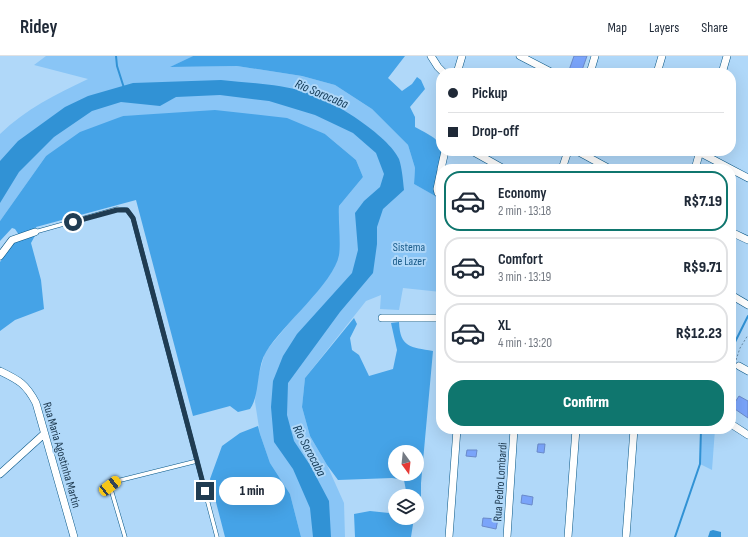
<!DOCTYPE html>
<html lang="en">
<head>
<meta charset="utf-8">
<style>
  body { margin:0; font-family:"Sofia Sans Condensed",sans-serif; background:#f2f2f3; color:#1f2937; height:100vh; display:flex; flex-direction:column; font-size:15px; white-space:nowrap }
  * { box-sizing:border-box; margin:0 }
  p { font-size:13px; color:#747a83 }
  .icon { flex:none; width:22px; height:22px; fill:none; stroke:currentColor; stroke-width:2; stroke-linecap:round; stroke-linejoin:round }
  .map { position:relative; flex:1; overflow:hidden }
  .side { position:absolute; left:436px; top:108px; width:300px; height:270px; display:flex; flex-direction:column; background:#fff; border-radius:16px; box-shadow:0 4px 16px #0002 }
  .side>* { flex:none }
  .hud { position:absolute; left:436px; top:12px; width:300px; height:88px; border-radius:16px; box-shadow:0 4px 16px #0002; display:grid; align-content:center; height:88px; padding:0 12px; background:#fff }
  .needle { width:26px; rotate:165deg }
  .tools { position:absolute; left:388px; top:389px; display:grid; gap:8px }
  .tools a { display:grid; place-items:center; width:36px; height:36px; border-radius:50%; background:#fff; box-shadow:0 4px 16px #0002; font-size:20px }
  .end { position:absolute; width:18px; height:18px; margin:-9px; border:5px solid #203c52; background:#fff; box-shadow:0 0 0 2px #fff }
  .from { border-radius:50% }
  .bubble { position:absolute; height:28px; border-radius:14px; background:#fff; box-shadow:0 4px 16px #0002; font-size:13px; font-weight:800; line-height:28px; text-align:center }
  .car { position:absolute; width:12px; height:24px; margin:-12px -6px; border-radius:5px; box-shadow:0 0 3px 1px #0007; background:linear-gradient(#f5c518 24%,#345 0 40%,#f5c518 0 76%,#345 0 86%,#f5c518 0) }
  .hud b { display:flex; align-items:center; gap:14px; height:38px; font-size:15px }
  .hud b+b { border-top:1px solid #e0e1e3 }
  .hud i { width:10px; height:10px; background:#1f2937 }
  ul { padding:7px 0 0; list-style:none }
  li { display:flex; align-items:center; gap:12px; height:60px; margin:0 8px 6px; padding:0 4px; border:2px solid #e0e1e3; border-radius:16px }
  li div { flex:1 }
  li b { display:block; font-size:15px }
  li em { font-style:normal; font-weight:800 }
  li.current { border-color:#0f766e }
  li>.icon { width:36px; height:36px; stroke-width:1.5 }
  .action { display:flex; gap:8px; margin-top:auto; padding:8px 12px }
  .action a { flex:1; height:46px; border-radius:16px; background:#0f766e; color:#fff; font-size:16px; font-weight:800; line-height:46px; text-align:center }
  header { display:flex; align-items:center; gap:24px; box-sizing:border-box; height:56px; padding:0 20px; background:#fff; border-bottom:1px solid #e0e1e3 }
  header strong { font-size:19px }
  nav { display:flex; gap:22px; margin-inline-start:auto; font-size:14px }
  .map>svg:first-child { display:block }
  .green { fill:#89c5f6 }
  .forest { fill:#45a3e7; fill-rule:evenodd }
  .water { fill:#3192d5 }
  .lines { fill:none; stroke-linecap:round; stroke-linejoin:round }
  .stream { stroke:#3192d5; stroke-width:2 }
  .building { fill:#7aa4fa; stroke:#6a8aca }
  .lane-casing { stroke:#075686; stroke-width:4.5 }
  .street-casing { stroke:#075686; stroke-width:8 }
  .path { stroke:#688aa5; stroke-width:1; stroke-dasharray:2 2; stroke-linecap:butt }
  .lane { stroke:#fff; stroke-width:3.5 }
  .street { stroke:#fff; stroke-width:7 }
  .route { stroke:#203c52; stroke-width:5 }
  .labels { text-anchor:middle; stroke-width:4; stroke-linejoin:round; paint-order:stroke }
  .park-label { font-size:12px; fill:#195b89; stroke:#b0d8f9 }
  .street-label { font-size:12px; fill:#203c52; stroke:#b0d8f9 }
  .water-label { font-size:13px; font-style:italic; fill:#103753; stroke:#b0d8f9 }
</style>
</head>
<body>
<header>
<strong>Ridey</strong>
<nav><a>Map</a><a>Layers</a><a>Share</a></nav>
</header>
<div class="map">
<svg width="748" height="481" viewBox="0 0 748 481">
  <rect width="100%" height="100%" fill="#b0d8f9"/>
  <path class="green" d="M46,0H193L171,11L237,10L302,20L335,29L372,53L408,89L415,112L414,128L441,143V236L403,232L399,254L380,253L381,239L366,245L305,322L302,351L310,380L327,409L344,447L345,481H301L290,438L270,407L260,378L255,346L256,329L265,296L331,217L339,150L363,121L356,104L325,78L160,59L123,60L46,100L0,165V78C26,53 56,38 88,23L34,9Z
    M701,373H715L712,414L700,408Z"/>
  <path class="forest" d="M193,0H405L388,22L402,35L412,28L417,21L421,24L425,33L410,51L415,61V71C422,75 434,80 439,87C447,97 433,126 437,141L414,128L415,112L408,89L372,53L335,29L302,20L237,10L170,11Z
    M215,54L287,62L325,78L356,104L363,121L339,150C338,163 341,187 339,199C334,227 282,269 266,296C256,312 260,340 250,353L238,356L230,350L193,360L136,144L36,171L37,176L31,187L41,224L44,253L15,264L0,275V206L19,179L15,173L12,172L0,185V165L46,100L80,76L123,60Z
    M354,262L357,268L350,282L352,294L359,299L369,320L393,313L397,294L391,267L399,266C400,292 411,291 433,295L421,427V443L417,453V440H407L404,424L392,422L338,424L327,409L310,380L302,351L305,322ZM395,396H417V418H395Z
    M258,370L260,378L270,407L290,438L301,481H225L210,423L222,390L240,377Z
    M370,455L389,457L395,456V462H414L411,481H355L354,458Z"/>
  <path class="water" d="M221,24C249,27 279,28 306,36C331,43 389,80 399,103C402,112 403,124 404,134L383,153L377,171V188L373,217L340,256L288,327L287,359L294,385L310,409L329,445L331,481H313L310,452L293,413L274,386L271,351L273,325L283,300L297,278L352,217L358,194L355,157L364,145L380,131L384,118L376,97L353,77L315,59L269,45L220,39L176,41L160,50L121,46L92,55L54,81L19,116L0,147V105L18,85L65,51L88,40L133,27Z
    M713,474L721,476V481H708L710,475Z"/>
  <g class="lines">
    <path class="stream" d="M116,0L117,10L124,32
      M731,294L748,260
      M675,481L700,408L701,373"/>
  </g>
  <path class="building" d="M574,0H587L581,17H568Z
    M739,340L748,345V362L732,351Z
    M538,388H545L544,397L537,396Z
    M467,394H477L476,401L466,400Z
    M522,439L533,441L532,449L521,447Z
    M483,462L498,463L496,473L482,470Z"/>
  <g class="lines">
    <g class="lane-casing">
      <path id="lane" d="M35,176L117,153L127,154L133,162L217,481
        M125,481L110,430L117,425L197,405"/>
    </g>
    <g class="street-casing">
      <path id="street" d="M431,0L438,11L444,17
        M520,0L553,17
        M457,17L462,0
        M590,17L595,0
        M657,17L662,0
        M722,17L727,0
        M472,95L504,113
        M577,95L610,113
        M697,95L731,113
        M441,113L445,95
        M562,113L568,95
        M695,113L700,95
        M731,113L748,122
        M441,114L437,133L438,137L441,139
        M731,176L748,184
        M0,200L12,184L35,176
        M731,239L748,249
        M382,262H441
        M739,310L748,315
        M0,315C19,324 26,328 36,347L74,481
        M731,368L748,379
        M616,373L633,374
        M0,418L44,378
        M449,481L457,373
        M507,481L514,373
        M568,481L576,373
        M626,481L634,373"/>
    </g>
    <path class="path" d="M736,304L740,292L748,279"/>
    <use href="#lane" class="lane"/>
    <use href="#street" class="street"/>
  </g>
  <g class="lines">
    <path class="route" d="M73,166L117,154H127L133,162L205,435"/>
  </g>
  <g class="labels">
    <g class="park-label">
      <text x="409" y="195">Sistema<tspan x="409" dy="14">de Lazer</tspan></text>
    </g>
    <g class="street-label">
      <text transform="translate(62 399) rotate(74)" y="4">Rua Maria Agostinha Martin</text>
      <text transform="translate(500 426) rotate(-86)" y="4">Rua Pedro Lombardi</text>
    </g>
    <g class="water-label">
      <text transform="translate(322 37) rotate(23)" y="5">Rio Sorocaba</text>
      <text transform="translate(310 394) rotate(62)" y="5">Rio Sorocaba</text>
    </g>
  </g>
</svg>
<div class="tools">
<a><svg class="needle" viewBox="-14 -14 28 28"><path d="M0-13l5 13h-10z" fill="#e53935"/><path d="M0 13l5-13h-10z" fill="#747a83"/></svg></a>
<a><svg class="icon" aria-label="layers" viewBox="0 0 24 24"><path d="M12 4l9 5-9 5-9-5zM3 14l9 5 9-5"/></svg></a>
</div>
<i class="end from" style="left:73px;top:166px"></i>
<i class="end" style="left:205px;top:435px"></i>
<div class="bubble" style="left:219px;top:421px;width:66px">1 min</div>
<i class="car" style="left:110px;top:430px;rotate:52deg"></i>
<div class="hud">
<b><i class="from"></i>Pickup</b>
<b><i></i>Drop-off</b>
</div>
<section class="side">
<ul>
<li class="current"><svg class="icon" aria-label="car" viewBox="0 0 24 24"><path d="M5 17H2v-5l4-1 3-4h7l3 4 3 1v5h-3M9 17h6M6 11h13"/><circle cx="7" cy="17" r="2"/><circle cx="17" cy="17" r="2"/></svg><div><b>Economy</b><p>2 min · 13:18</p></div><em>R$7.19</em></li>
<li><svg class="icon" aria-label="car" viewBox="0 0 24 24"><path d="M5 17H2v-5l4-1 3-4h7l3 4 3 1v5h-3M9 17h6M6 11h13"/><circle cx="7" cy="17" r="2"/><circle cx="17" cy="17" r="2"/></svg><div><b>Comfort</b><p>3 min · 13:19</p></div><em>R$9.71</em></li>
<li><svg class="icon" aria-label="car" viewBox="0 0 24 24"><path d="M5 17H2v-5l4-1 3-4h7l3 4 3 1v5h-3M9 17h6M6 11h13"/><circle cx="7" cy="17" r="2"/><circle cx="17" cy="17" r="2"/></svg><div><b>XL</b><p>4 min · 13:20</p></div><em>R$12.23</em></li>
</ul>
<div class="action"><a>Confirm</a></div>
</section>
</div>
</body>
</html>
